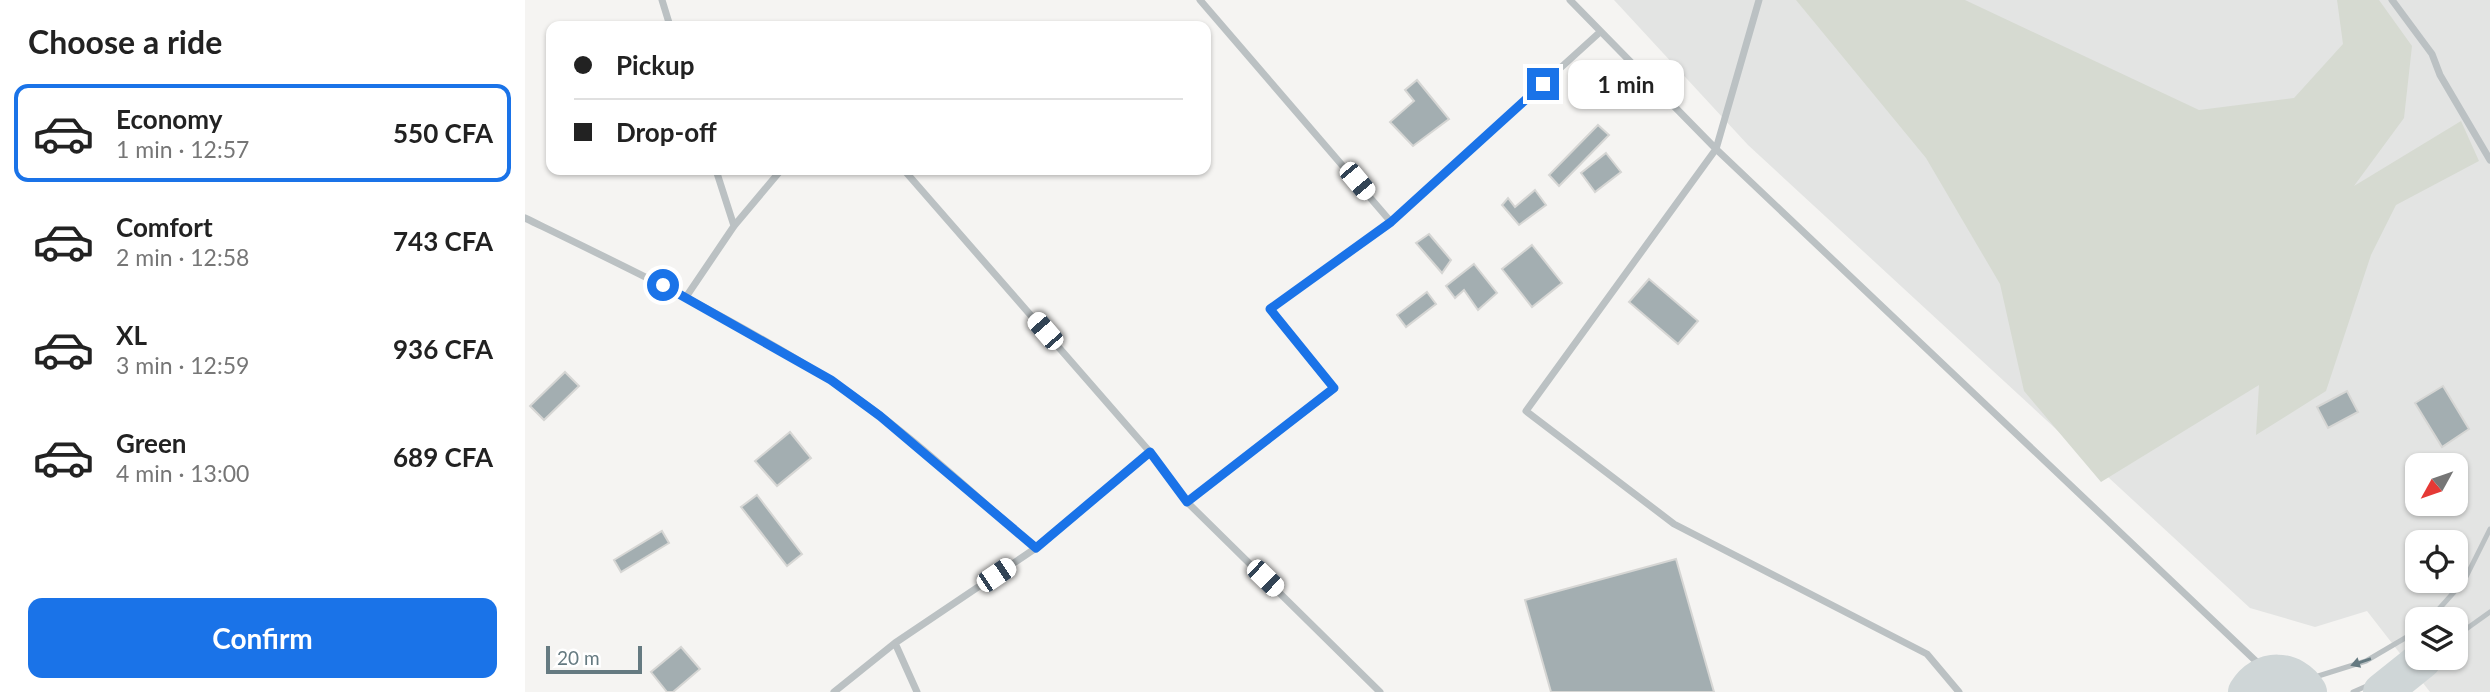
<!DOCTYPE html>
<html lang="en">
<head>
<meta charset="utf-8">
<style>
  body { margin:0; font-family:Lato,sans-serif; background:#f6f6f6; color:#222; height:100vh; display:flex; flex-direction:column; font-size:26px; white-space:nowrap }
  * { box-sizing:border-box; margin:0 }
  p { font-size:23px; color:#767676 }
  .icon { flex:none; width:38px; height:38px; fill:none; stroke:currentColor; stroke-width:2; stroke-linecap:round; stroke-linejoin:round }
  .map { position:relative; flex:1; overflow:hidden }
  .drawer { display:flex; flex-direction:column; background:#fff; width:525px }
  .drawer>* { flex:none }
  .banner { position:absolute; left:21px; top:21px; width:665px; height:154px; border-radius:14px; box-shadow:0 2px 5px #0004; display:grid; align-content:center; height:154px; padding:0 28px; background:#fff }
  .needle { width:46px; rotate:230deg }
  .controls { position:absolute; left:1880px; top:453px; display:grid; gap:14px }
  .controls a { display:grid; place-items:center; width:63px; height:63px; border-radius:14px; background:#fff; box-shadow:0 2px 5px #0004; font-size:35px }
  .scale { position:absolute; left:21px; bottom:18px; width:96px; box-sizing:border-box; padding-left:7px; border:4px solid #657a81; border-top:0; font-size:19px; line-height:24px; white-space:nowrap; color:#657a81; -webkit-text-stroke:5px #fff; paint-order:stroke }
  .end { position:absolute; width:32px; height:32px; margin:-16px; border:9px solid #1a73e8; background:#fff; box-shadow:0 0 0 4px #fff }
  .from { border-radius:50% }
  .bubble { position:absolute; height:49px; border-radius:14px; background:#fff; box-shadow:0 2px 5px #0004; font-size:23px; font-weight:700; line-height:49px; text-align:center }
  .car { position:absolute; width:21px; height:42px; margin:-21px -10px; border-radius:9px; box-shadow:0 0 5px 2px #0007; background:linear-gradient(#fff 24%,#345 0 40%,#fff 0 76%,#345 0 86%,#fff 0) }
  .banner b { display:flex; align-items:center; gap:24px; height:66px; font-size:26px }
  .banner b+b { border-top:2px solid #e0e0e0 }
  .banner i { width:18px; height:18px; background:#222 }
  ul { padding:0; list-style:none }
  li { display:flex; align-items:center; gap:21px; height:98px; margin:0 14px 10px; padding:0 14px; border:4px solid transparent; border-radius:14px }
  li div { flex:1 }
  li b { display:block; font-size:26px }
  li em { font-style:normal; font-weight:700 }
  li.current { border-color:#1a73e8 }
  li>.icon { width:63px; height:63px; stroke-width:1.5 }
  h2 { padding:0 28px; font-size:32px; line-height:84px }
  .action { display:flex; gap:14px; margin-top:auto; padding:14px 28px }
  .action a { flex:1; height:80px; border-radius:14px; background:#1a73e8; color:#fff; font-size:28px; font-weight:700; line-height:80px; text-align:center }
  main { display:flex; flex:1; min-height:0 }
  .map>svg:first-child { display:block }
  .built { fill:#e3e4e3; fill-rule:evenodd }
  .green { fill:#d6dad1 }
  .building { fill:#a3aeb1; stroke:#d6d6d4; stroke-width:2 }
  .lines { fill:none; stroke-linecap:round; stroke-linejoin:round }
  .lane { stroke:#bbc1c3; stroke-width:5 }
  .street { stroke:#bbc1c3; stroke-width:7 }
  .secondary { stroke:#cfd6d7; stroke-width:38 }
  .oneway { fill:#657a81 }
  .route { stroke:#1a73e8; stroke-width:9 }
</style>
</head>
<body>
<main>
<section class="drawer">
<h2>Choose a ride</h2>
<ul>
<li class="current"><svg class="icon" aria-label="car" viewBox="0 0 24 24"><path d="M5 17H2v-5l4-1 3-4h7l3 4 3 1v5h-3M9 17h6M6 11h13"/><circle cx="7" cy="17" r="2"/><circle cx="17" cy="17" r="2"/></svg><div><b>Economy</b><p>1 min · 12:57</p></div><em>550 CFA</em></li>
<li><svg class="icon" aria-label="car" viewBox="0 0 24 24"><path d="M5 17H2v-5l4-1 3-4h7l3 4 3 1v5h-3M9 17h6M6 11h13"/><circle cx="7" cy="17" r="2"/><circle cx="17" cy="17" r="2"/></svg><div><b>Comfort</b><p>2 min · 12:58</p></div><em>743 CFA</em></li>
<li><svg class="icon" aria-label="car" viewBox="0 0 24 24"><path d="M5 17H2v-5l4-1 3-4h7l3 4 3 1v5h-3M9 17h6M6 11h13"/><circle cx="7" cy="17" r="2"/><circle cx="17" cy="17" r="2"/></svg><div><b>XL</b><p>3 min · 12:59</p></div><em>936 CFA</em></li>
<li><svg class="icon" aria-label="car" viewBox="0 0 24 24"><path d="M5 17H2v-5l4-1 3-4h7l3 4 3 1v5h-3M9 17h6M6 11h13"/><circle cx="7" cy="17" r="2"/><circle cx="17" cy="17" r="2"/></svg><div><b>Green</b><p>4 min · 13:00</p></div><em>689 CFA</em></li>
</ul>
<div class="action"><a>Confirm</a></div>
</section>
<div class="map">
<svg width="1965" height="692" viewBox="0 0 1965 692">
  <rect width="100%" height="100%" fill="#f5f4f2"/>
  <path class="built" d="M1089,0H1965V692H1905L1842,611L1790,627L1725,608L1223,145ZM1892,466H1930V504H1892ZM1892,542H1930V581H1892ZM1892,620H1930V658H1892Z"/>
  <path class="green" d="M1271,0H1440L1674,110L1769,98L1818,44L1812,0H1854L1887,46L1879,118L1829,186L1936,121L1954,161L1871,205L1846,255L1801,391L1731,435L1734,385L1576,482L1499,391L1475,284L1401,158Z"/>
  <path class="building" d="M892,80L924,119L888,146L865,122L889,101L880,90Z
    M1073,125L1084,135L1034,186L1024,175Z
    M1081,153L1096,172L1070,192L1056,173Z
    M1010,190L1021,205L994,225L977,205L983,198L990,207Z
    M904,234L926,260L917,273L891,243Z
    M1007,245L1037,283L1007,307L977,269Z
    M949,264L972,293L953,310L939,290L930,298L921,286Z
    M1124,279L1173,321L1153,344L1104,302Z
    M902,292L911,304L881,327L872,315Z
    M40,372L54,386L19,420L5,406Z
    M1918,386L1944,429L1917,447L1890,403Z
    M1822,391L1833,412L1803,428L1792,407Z
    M265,432L286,458L252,486L230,461Z
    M232,495L277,554L262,566L216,507Z
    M137,531L144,543L96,572L89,560Z
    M1151,559L1189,692H1026L1000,600Z
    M156,647L175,669L148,692H142L126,672Z"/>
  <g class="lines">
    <path class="lane" d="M1904,620L1939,581L1965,529
      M1930,637L1965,612
      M1790,677L1841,661L1892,631
      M1828,692L1844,685"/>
    <path class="street" d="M137,0L145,26
      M675,0L866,222
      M1045,0L1191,149L1736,666
      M1234,0L1191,149L1001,411L1149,524L1402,654L1434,692
      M1867,0L1907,54L1915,75L1965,160
      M191,170L209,226
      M379,170L625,452L662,502L855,692
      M0,218C103,268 208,318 305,380C379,427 444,491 511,548
      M161,297L209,226L256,170
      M662,502L809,389L745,309L866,222L1075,32
      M370,643L392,692
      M309,692L370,643L511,548L625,452"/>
    <path class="secondary" d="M1722,692C1737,667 1768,668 1783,692
      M1857,692L1897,660"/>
  </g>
  <defs><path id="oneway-solid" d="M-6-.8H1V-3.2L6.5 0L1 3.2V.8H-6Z" transform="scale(1.75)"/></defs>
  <use class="oneway" href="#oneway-solid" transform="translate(1836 662) rotate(161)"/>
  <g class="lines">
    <path class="route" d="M138,285L306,380L355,416L511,548L625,452L662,502L809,388L745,309L866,222L1018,84"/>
  </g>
</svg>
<div class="controls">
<a><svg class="needle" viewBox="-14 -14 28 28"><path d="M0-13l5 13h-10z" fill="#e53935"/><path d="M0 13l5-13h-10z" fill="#767676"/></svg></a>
<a><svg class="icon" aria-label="locate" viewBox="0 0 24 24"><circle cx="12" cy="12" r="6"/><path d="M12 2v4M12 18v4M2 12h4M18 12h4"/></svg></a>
<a><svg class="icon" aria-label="layers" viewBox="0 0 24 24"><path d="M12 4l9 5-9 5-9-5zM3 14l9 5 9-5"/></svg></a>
</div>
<div class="scale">20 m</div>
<i class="end from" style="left:138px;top:285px"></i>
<i class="end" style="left:1018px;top:84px"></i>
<div class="bubble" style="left:1043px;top:60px;width:116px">1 min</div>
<i class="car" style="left:832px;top:181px;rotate:140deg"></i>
<i class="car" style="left:520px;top:331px;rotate:319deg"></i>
<i class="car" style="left:471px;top:575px;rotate:56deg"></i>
<i class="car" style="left:740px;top:578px;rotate:134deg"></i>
<div class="banner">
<b><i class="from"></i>Pickup</b>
<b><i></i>Drop-off</b>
</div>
</div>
</main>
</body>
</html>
